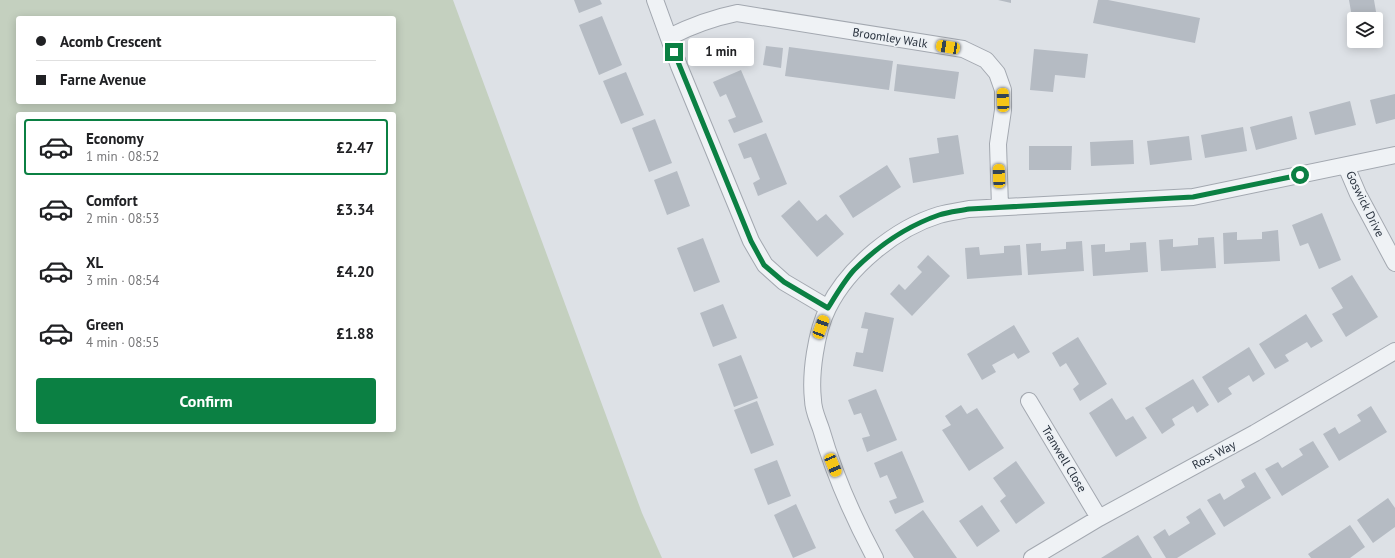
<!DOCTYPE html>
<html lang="en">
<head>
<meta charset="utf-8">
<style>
  body { margin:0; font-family:"PT Sans",sans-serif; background:#f6f6f6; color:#202124; height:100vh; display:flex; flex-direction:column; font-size:15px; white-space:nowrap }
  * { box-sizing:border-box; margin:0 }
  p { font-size:13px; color:#757577 }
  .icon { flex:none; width:22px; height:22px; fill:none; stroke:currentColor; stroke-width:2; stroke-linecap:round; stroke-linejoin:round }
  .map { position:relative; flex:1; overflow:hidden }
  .panel { position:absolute; left:16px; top:112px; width:380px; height:320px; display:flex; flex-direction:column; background:#fff; border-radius:4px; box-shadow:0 2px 10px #0003 }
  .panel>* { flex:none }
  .hud { position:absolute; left:16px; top:16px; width:380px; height:88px; border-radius:4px; box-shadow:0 2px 10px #0003; display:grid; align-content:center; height:88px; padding:0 20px; background:#fff }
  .controls { position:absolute; left:1347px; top:12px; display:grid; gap:8px }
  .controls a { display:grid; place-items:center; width:36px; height:36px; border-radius:4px; background:#fff; box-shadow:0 2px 10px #0003; font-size:20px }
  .end { position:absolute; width:18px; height:18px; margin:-9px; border:5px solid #0b8043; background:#fff; box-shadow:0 0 0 2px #fff }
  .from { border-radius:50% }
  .bubble { position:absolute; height:28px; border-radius:4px; background:#fff; box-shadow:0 2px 10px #0003; font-size:13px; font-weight:600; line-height:28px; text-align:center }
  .car { position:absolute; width:12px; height:24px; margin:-12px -6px; border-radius:5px; box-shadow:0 0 3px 1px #0007; background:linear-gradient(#f5c518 24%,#345 0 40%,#f5c518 0 76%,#345 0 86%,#f5c518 0) }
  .hud b { display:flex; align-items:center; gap:14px; height:38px; font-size:15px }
  .hud b+b { border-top:1px solid #e0e0e0 }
  .hud i { width:10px; height:10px; background:#202124 }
  ul { padding:7px 0 0; list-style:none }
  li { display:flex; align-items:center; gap:12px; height:56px; margin:0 8px 6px; padding:0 12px; border:2px solid transparent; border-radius:4px }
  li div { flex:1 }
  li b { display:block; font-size:15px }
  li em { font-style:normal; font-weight:600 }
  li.current { border-color:#0b8043 }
  li>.icon { width:36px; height:36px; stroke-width:1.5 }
  .button { display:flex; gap:8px; margin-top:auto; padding:8px 20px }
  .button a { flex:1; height:46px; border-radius:4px; background:#0b8043; color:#fff; font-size:16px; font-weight:600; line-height:46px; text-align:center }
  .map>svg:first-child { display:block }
  .green { fill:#c4d0bf; fill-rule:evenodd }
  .building { fill:#b5bbc3 }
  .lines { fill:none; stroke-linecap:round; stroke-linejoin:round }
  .street-casing { stroke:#a3a8b0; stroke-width:18 }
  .street { stroke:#eff2f5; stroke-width:16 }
  .route { stroke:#0b8043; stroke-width:5 }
  .labels { text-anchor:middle; stroke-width:3.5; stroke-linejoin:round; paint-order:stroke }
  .street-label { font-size:12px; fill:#27303c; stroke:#ecf0f4 }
</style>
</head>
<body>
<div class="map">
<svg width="1395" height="558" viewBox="0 0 1395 558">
  <rect width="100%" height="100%" fill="#dde1e6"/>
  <path class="green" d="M0,0H453L642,513L662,558H0ZM18,18H394V102H18ZM18,114H394V430H18Z"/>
  <path class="building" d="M574,0H600L602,4L579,13Z
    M998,0H1011V3Z
    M1098,0H1108L1200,18L1195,43L1093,23Z
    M1349,0H1374L1381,41L1357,45L1356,41H1376V19H1354L1353,23Z
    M602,16L622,65L599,75L579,25Z
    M766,46L783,48L781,68L763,65Z
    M789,47L893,61L889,90L785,76Z
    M1034,49L1088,54L1085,78L1055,75L1053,92L1030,90Z
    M897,64L959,72L955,99L894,91Z
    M741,70L763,122L734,133L728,120L736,117L726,94L720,97L713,82Z
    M626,72L644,115L621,124L603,81Z
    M1395,94V119L1376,124L1370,100Z
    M1350,101L1356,125L1315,135L1309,112Z
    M1292,116L1297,139L1256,150L1250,127Z
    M655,119L672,163L649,172L632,128Z
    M1243,127L1247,151L1205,158L1201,135Z
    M766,133L787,184L758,196L753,183L760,179L751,157L744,159L738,144Z
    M958,135L964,174L913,183L909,158L939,153L937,138Z
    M1189,136L1192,160L1150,165L1147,141Z
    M1133,140L1134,164L1091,166L1090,142Z
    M1029,146H1072L1071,170H1029Z
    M887,165L901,187L853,218L839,196Z
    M677,171L690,206L667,215L654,180Z
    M799,200L817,221L826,214L844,234L817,257L781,216Z
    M1322,213L1341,260L1319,269L1308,243L1300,246L1292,225Z
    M1278,230L1280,261L1224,264L1223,233L1237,232V240L1262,239V232Z
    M1214,237L1216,268L1161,271L1159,240L1173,239V247L1198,245V238Z
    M703,238L720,282L694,292L677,248Z
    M1082,241L1084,271L1028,275L1026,244L1041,243V251L1066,249V242Z
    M1146,242L1148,272L1093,276L1091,245L1105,244V252L1130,250V243Z
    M1020,245L1022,275L967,279L965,248L979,247L980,255L1004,253V246Z
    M928,255L950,276L912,316L890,294L899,284L905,290L922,272L917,267Z
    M1352,275L1378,317L1346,337L1332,314L1343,308L1331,288Z
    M723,304L737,338L713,347L700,313Z
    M865,312L894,318L883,372L853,366L856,352L863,353L868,329L861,328Z
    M1306,314L1323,341L1311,348L1307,342L1285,355L1289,361L1275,369L1259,344Z
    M1014,325L1030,352L1018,359L1014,353L992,365L996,372L982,380L967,354Z
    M1078,337L1107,384L1080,401L1073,389L1079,384L1066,363L1060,367L1052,353Z
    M1249,347L1265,374L1253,382L1249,375L1228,388L1232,394L1218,403L1202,377Z
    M741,355L758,398L734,407L718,364Z
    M1193,379L1209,405L1197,413L1193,406L1172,419L1175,425L1162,434L1145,408Z
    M876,389L897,440L867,452L862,438L870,436L861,413L854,415L848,400Z
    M1112,398L1126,420L1133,416L1147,438L1116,457L1089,413Z
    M757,401L774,445L751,454L734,410Z
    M961,405L967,414L977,408L1004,448L969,471L942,430L951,425L945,416Z
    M1371,406L1387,432L1339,461L1323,434L1335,427L1339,434L1361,421L1357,415Z
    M1313,441L1329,467L1282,496L1265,469L1278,462L1282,468L1303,455L1299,449Z
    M902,451L924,502L895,514L889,501L897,498L887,475L880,478L874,463Z
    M777,460L791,496L768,505L754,469Z
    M1016,461L1045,503L1016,524L1000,501L1006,496L993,478Z
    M1255,472L1271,498L1224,527L1207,500L1220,493L1224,500L1245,487L1241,480Z
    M1388,498L1395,508V527L1373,543L1357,520Z
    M796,504L816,548L793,558L774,515Z
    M982,505L1000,531L977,547L959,521Z
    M1200,508L1216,534L1177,558H1166L1153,537L1165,529L1169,536L1190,523L1186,517Z
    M923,510L957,558H914L895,530Z
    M1350,525L1365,547L1350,558H1311L1308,554Z
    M1138,535L1152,558H1101Z"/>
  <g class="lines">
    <g class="street-casing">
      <path id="street" d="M655,0L679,66L751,241L765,265L784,282L828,308
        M669,37C691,26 712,18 737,13L963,49L986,60L997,73L1003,90V110L998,144L1000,207
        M1346,166L1358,194L1395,263
        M1029,401L1099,518
        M875,558C853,517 834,474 821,429C818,420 813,410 813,400C810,374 816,332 828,308C848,267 896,228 939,215C949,212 959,211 969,209L1193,197L1395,155
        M1032,558L1099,518L1255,433L1395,351"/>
    </g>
    <use href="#street" class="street"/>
  </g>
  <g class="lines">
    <path class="route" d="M674,52L751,241L764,265L784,282L828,308C836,295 844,281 854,270C878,246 907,226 939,215C948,212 959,211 969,209L1193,197L1300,175"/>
  </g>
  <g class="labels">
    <g class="street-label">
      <text transform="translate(890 38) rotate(9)" y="4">Broomley Walk</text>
      <text transform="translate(1365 204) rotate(64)" y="4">Goswick Drive</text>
      <text transform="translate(1214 455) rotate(-28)" y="4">Ross Way</text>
      <text transform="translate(1064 459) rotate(59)" y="4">Tranwell Close</text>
    </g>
  </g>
</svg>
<div class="controls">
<a><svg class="icon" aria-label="layers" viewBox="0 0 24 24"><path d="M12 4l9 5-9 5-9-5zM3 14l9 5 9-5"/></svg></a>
</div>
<i class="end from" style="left:1300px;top:175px"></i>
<i class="end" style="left:674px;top:52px"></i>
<div class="bubble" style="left:688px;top:38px;width:66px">1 min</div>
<i class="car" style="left:948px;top:47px;rotate:279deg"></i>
<i class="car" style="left:1003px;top:100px;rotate:358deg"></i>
<i class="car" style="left:999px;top:176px;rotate:358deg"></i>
<i class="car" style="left:821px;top:327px;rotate:20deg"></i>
<i class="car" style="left:833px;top:465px;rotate:157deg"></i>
<div class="hud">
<b><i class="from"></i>Acomb Crescent</b>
<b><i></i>Farne Avenue</b>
</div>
<section class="panel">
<ul>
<li class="current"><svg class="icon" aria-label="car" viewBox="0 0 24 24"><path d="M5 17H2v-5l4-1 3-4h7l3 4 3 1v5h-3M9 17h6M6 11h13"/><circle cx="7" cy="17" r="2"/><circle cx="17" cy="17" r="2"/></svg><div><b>Economy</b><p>1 min · 08:52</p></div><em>£2.47</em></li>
<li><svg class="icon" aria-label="car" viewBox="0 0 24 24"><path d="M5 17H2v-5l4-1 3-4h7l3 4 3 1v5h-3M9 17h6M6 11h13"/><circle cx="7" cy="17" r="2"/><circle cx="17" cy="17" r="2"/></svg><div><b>Comfort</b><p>2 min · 08:53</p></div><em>£3.34</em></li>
<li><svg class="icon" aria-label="car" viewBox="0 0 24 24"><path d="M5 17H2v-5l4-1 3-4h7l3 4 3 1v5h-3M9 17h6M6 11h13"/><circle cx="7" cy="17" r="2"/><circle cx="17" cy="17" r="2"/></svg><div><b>XL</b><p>3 min · 08:54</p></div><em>£4.20</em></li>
<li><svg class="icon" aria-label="car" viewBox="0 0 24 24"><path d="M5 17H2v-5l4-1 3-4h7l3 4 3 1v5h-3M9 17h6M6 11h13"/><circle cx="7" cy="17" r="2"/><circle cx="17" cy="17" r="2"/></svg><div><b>Green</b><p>4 min · 08:55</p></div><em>£1.88</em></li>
</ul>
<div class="button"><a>Confirm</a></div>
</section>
</div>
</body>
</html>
